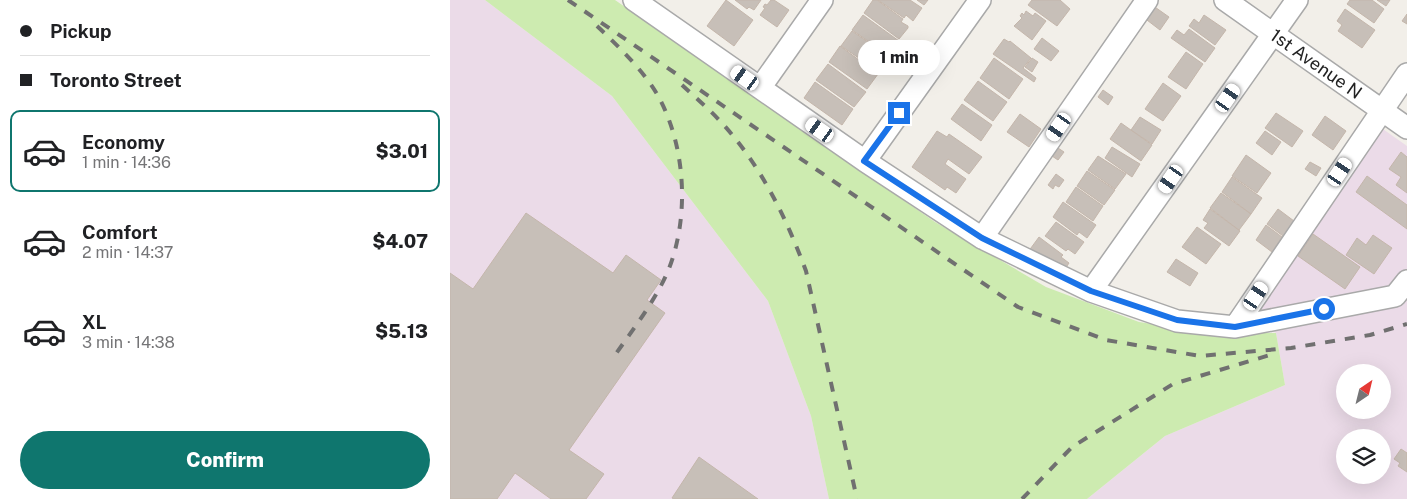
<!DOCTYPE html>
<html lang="en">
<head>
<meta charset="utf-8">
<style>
  body { margin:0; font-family:"Public Sans",sans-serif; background:#f2f2f2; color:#202124; height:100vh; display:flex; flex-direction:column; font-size:19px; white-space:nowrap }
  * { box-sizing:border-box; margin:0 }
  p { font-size:16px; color:#757577 }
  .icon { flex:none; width:28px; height:28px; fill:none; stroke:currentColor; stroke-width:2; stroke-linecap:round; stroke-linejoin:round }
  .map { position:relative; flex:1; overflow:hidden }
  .sheet { display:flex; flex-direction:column; background:#fff; width:450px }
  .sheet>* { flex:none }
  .guide { display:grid; align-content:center; height:110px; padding:0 20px; background:#fff }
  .needle { width:32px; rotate:35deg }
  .fabs { position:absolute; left:886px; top:364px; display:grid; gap:10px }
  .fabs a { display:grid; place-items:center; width:55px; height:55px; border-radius:50%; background:#fff; box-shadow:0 5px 20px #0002; font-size:25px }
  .end { position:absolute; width:22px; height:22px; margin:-11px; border:6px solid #1a73e8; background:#fff; box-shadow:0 0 0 2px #fff }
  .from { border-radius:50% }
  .bubble { position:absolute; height:35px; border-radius:18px; background:#fff; box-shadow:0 5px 20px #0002; font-size:16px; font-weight:800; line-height:35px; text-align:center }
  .car { position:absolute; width:15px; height:30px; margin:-15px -8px; border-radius:6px; box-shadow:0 0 4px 1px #0007; background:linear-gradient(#fff 24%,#345 0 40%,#fff 0 76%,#345 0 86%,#fff 0) }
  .guide b { display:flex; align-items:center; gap:18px; height:48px; font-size:19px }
  .guide b+b { border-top:1px solid #e0e0e0 }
  .guide i { width:12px; height:12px; background:#202124 }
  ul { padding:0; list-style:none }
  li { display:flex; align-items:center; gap:15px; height:82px; margin:0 10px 8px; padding:0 10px; border:2px solid transparent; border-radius:10px }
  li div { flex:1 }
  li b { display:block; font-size:19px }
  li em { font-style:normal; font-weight:800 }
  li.selected { border-color:#0f766e }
  li>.icon { width:45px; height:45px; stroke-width:1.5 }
  .primary-button { display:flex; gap:10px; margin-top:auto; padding:10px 20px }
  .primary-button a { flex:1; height:58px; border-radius:30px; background:#0f766e; color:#fff; font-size:20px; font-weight:800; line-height:58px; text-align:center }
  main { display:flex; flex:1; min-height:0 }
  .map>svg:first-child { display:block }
  .industrial { fill:#ebdbe8; fill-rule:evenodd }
  .grass { fill:#cdebb0 }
  .building { fill:#c7bfb8; stroke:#c4b6ab }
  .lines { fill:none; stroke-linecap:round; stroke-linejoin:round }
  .minor-casing { stroke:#a9a9a9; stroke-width:24 }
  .minor { stroke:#fff; stroke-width:21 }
  .rail { stroke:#707070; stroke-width:4; stroke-dasharray:10 10; stroke-linecap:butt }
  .route { stroke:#1a73e8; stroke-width:6 }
  .labels { text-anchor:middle; stroke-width:4; stroke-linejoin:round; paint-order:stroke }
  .street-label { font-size:18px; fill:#222; stroke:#fff }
</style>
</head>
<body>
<main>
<section class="sheet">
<div class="guide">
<b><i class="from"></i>Pickup</b>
<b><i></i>Toronto Street</b>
</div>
<ul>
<li class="selected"><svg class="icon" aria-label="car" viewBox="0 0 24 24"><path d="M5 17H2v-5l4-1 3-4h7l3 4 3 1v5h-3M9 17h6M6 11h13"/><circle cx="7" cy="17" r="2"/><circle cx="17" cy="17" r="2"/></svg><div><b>Economy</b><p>1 min · 14:36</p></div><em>$3.01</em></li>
<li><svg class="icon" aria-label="car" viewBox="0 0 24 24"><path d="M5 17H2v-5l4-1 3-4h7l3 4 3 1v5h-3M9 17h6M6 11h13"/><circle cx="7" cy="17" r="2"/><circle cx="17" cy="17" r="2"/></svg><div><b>Comfort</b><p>2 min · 14:37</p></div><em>$4.07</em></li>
<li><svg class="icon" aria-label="car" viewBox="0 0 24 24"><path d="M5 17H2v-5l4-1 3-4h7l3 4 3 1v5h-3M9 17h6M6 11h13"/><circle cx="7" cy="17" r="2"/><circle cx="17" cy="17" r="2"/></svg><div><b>XL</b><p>3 min · 14:38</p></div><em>$5.13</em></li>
</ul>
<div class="primary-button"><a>Confirm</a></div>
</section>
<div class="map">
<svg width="957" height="499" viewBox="0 0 957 499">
  <rect width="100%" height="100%" fill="#f2efe9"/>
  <path class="industrial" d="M0,0H35L162,96L318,301L361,416L379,499H0Z
    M930,127L957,146V499H637L715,436L835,385L826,333L800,315ZM895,372H932V410H895ZM895,438H932V475H895Z"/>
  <path class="grass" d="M35,0H165L485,222L596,287L689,322L761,333H826L835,385L715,436L637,499H379L361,416L318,301L162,96Z"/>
  <path class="building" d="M276,0L303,20L284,46L257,26Z
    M285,0H311L304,10L299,7L297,9Z
    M321,0H324L339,10L327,27L310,15L315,8L313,7L315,4L317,5Z
    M423,0H427L453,19L451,22L458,26V28L449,39L414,13Z
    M428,0H460L472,8L463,21L456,15L454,18Z
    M467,0H478L474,5Z
    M582,0H610L620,9L607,26L578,5Z
    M900,0H922L934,9L924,23L897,4Z
    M927,0H940L936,6Z
    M702,5L719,17L710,30L693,17Z
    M895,9L925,30L912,48L888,31L892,25L887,21Z
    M576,11L583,16L585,13L596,21L582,40L564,26L572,18L570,16L572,13L574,15Z
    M957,14V24L952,21Z
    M413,15L449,41L441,53L433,47L431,50L402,30Z
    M754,15L776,30L765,45L739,26L744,19L749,23Z
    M739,29L765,48L755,62L721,38L727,30L734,35Z
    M402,31L431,51L429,54L436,59L428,71L391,46Z
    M592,38L609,51L601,61L584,49Z
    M554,39L559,42L560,41L581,58L573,68L586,78L584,82L543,54Z
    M390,46L428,74L417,89L379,62Z
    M736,52L753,64L736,89L718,77Z
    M544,58L573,79L559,99L530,78Z
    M582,58L588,62L582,72L575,67Z
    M378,64L416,92L404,107L366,80Z
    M528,81L557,102L543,121L514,100Z
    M365,82L403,109L392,125L354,98Z
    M713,83L731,96L713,121L695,109Z
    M653,90L663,97L658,105L648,97Z
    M512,104L542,125L531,141L501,119Z
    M826,113L853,131L842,147L815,128Z
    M570,114L591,129L579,147L557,132Z
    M875,116L896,131L883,150L862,135Z
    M690,117L711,130L702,144L681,130Z
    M671,123L702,145L691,161L660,139Z
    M487,131L497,137L499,134L532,157L519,174L498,159L495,164L516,179L506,193L497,187L495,190L462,167Z
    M815,131L831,142L822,155L806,143Z
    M605,146L614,152L608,160L599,154Z
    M662,147L690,164L682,177L655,158Z
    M951,152L957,157V193L946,185L951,177L939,169Z
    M796,155L821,173L807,193L782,176Z
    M648,156L676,174L665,189L638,170Z
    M860,162L871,168L866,176L855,169Z
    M637,171L665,190L654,205L627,186Z
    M606,174L614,180L609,187L605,185L603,189L598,185Z
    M917,176L957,205V229L906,192Z
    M782,177L812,198L801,214L772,192Z
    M626,187L653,206L643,221L616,202Z
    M771,193L801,214L789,230L760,208Z
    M613,202L646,225L637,238L629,232L627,235L603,217Z
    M760,209L790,231L779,246L754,228L758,223L753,220Z
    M828,209L844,221L833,236L817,224Z
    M76,213L163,273L176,255L211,280L197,300L215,313L119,450L154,474L136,499H101L65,473L47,499H0V273L23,289Z
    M606,222L634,242L625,254L618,249L616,251L595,236Z
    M816,225L832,237L822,252L806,240Z
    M747,227L771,244L756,264L732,247Z
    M863,234L910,267L895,289L848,256Z
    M923,235L942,248L924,274L896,255L907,238L916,245Z
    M589,237L613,255L611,257L619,263L611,275L578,252Z
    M726,259L748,273L740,286L717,272Z
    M951,449L957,453V472L948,466L950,463L944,459Z
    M249,457L308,499H224L222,498Z"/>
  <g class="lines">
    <g class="minor-casing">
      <path id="minor" d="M184,0L415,161L532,238L641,291L727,321L785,327L945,296L957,281
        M775,0L957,128
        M310,88L372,0
        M415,161L530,0
        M532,238L697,0
        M641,291L847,0
        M785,327L957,74"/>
    </g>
    <use href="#minor" class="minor"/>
    <path class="rail" d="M118,0L568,307L656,340L750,356L841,348L920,335L957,324
      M147,26C168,46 192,69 207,94C236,145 240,217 218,271C205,301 184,328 165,355
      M232,85C245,97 259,109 271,122C310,164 336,217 356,271L407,499
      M572,499L622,447L723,384L820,355"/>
  </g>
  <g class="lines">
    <path class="route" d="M449,113L414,161L532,238L641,291L727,320L785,327L874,309"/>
  </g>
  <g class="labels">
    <g class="street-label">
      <text transform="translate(866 64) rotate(35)" y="6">1st Avenue N</text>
    </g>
  </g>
</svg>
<div class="fabs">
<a><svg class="needle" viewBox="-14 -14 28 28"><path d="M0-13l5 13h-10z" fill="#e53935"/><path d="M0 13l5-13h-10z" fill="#757577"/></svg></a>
<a><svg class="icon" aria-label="layers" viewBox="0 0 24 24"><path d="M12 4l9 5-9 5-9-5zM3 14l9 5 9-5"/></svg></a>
</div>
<i class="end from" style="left:874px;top:309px"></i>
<i class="end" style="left:449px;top:113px"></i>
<div class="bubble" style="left:408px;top:40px;width:82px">1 min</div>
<i class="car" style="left:295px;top:78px;rotate:305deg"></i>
<i class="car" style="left:778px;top:98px;rotate:35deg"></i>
<i class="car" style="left:609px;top:127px;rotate:215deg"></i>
<i class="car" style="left:370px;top:130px;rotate:305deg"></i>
<i class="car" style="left:890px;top:172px;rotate:34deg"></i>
<i class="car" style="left:721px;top:179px;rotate:215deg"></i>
<i class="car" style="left:806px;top:296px;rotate:34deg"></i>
</div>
</main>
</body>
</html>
